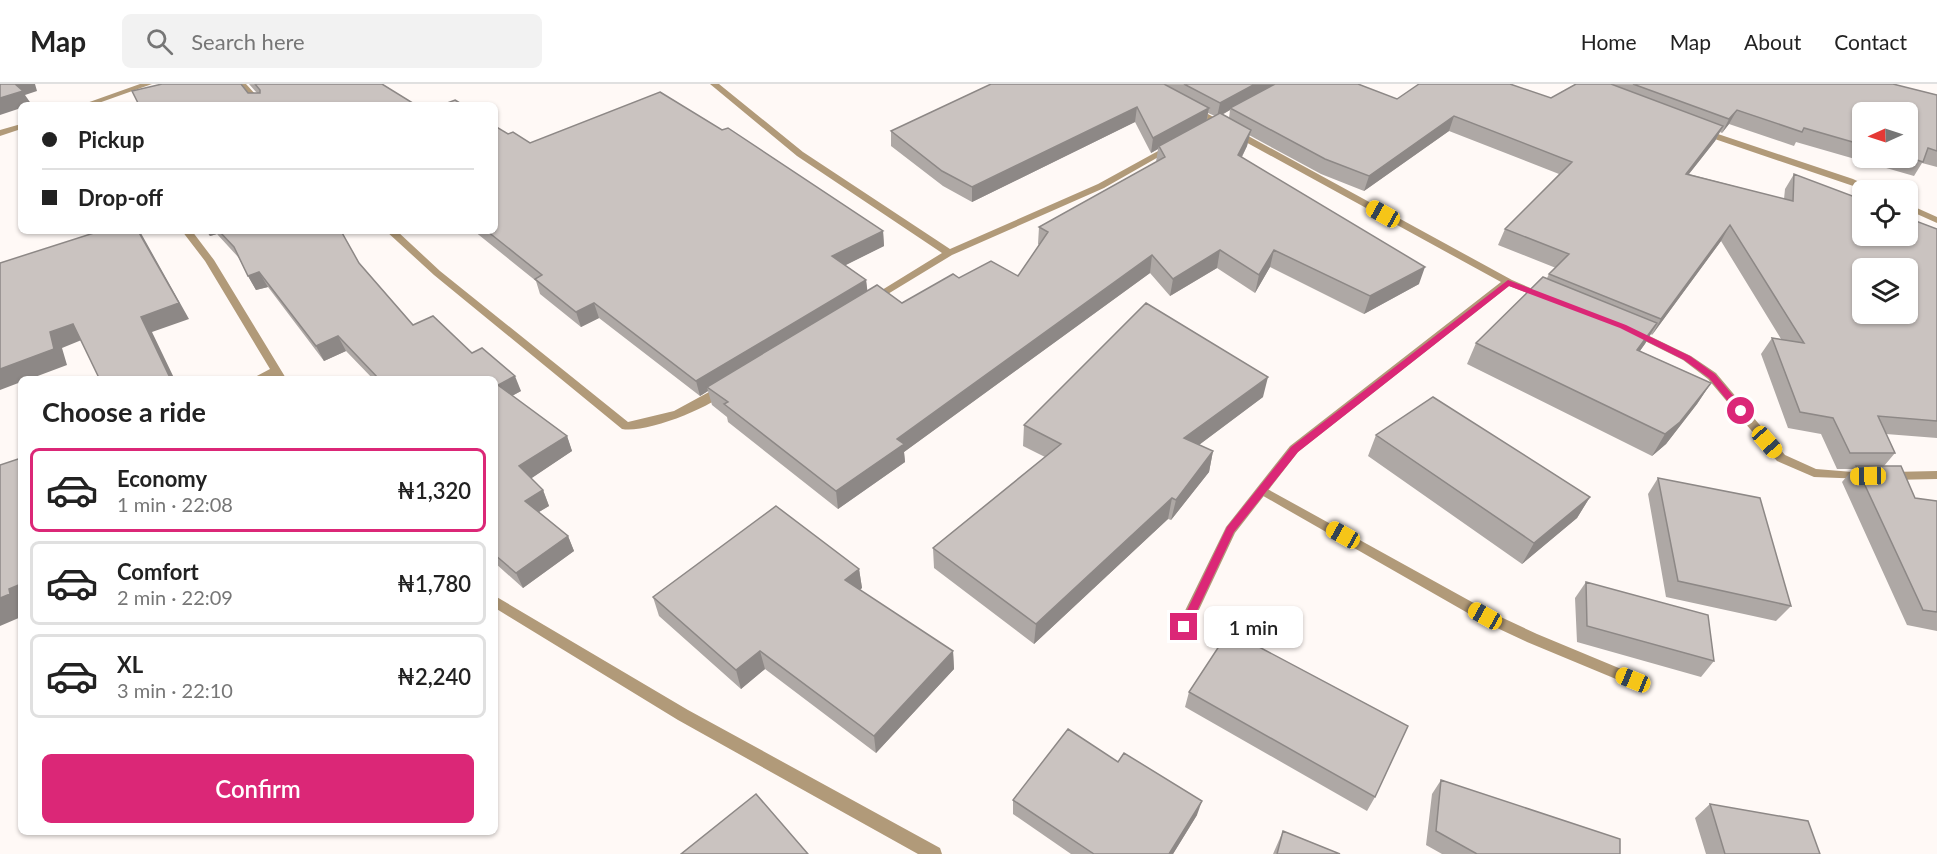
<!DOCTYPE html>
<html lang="en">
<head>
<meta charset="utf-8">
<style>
  body { margin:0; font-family:Lato,sans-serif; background:#f2f2f2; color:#222; height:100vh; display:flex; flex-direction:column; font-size:22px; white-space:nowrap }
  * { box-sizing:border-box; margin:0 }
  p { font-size:20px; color:#767676 }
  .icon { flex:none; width:33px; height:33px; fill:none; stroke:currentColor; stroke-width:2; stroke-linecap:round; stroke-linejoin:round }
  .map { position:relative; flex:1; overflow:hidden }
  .side { position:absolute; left:18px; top:292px; width:480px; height:459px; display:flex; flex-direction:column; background:#fff; border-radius:9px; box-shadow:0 2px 4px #0004 }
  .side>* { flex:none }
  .banner { position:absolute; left:18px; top:18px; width:480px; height:132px; border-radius:9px; box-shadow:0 2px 4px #0004; display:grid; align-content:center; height:132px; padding:0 24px; background:#fff }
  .needle { width:39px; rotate:267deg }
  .tools { position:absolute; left:1852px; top:18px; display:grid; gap:12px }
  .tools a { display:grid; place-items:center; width:66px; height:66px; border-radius:9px; background:#fff; box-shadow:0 2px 4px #0004; font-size:30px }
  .end { position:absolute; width:27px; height:27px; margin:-14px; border:8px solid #db2777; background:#fff; box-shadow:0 0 0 3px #fff }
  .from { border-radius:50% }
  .bubble { position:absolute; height:42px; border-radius:9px; background:#fff; box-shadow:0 2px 4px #0004; font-size:20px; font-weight:600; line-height:42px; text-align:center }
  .car { position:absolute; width:18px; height:36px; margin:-18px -9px; border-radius:8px; box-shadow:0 0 4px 2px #0007; background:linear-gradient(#f5c518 24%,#345 0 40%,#f5c518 0 76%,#345 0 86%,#f5c518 0) }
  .banner b { display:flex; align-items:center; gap:21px; height:57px; font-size:22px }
  .banner b+b { border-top:2px solid #e0e0e0 }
  .banner i { width:15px; height:15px; background:#222 }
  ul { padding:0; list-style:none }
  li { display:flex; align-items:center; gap:18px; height:84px; margin:0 12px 9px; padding:0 12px; border:3px solid #e0e0e0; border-radius:9px }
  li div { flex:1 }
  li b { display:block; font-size:22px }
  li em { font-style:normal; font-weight:600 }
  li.current { border-color:#db2777 }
  li>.icon { width:54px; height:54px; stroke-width:1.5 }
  h2 { padding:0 24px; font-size:27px; line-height:72px }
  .cta { display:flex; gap:12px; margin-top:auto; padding:12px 24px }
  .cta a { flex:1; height:69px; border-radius:9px; background:#db2777; color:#fff; font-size:24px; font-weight:600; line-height:69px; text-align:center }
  header { display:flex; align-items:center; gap:36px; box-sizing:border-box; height:84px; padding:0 30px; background:#fff; border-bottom:2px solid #e0e0e0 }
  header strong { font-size:28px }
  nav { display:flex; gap:33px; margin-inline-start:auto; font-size:21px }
  .search { width:420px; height:54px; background:#f2f2f2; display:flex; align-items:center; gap:15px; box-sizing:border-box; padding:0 21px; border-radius:9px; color:#767676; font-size:22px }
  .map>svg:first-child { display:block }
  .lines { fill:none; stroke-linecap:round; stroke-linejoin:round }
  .lane { fill:#b19a79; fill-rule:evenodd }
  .street { fill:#b19a79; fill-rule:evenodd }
  .wall { fill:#aea8a5; fill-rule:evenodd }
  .shaded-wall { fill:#8d8886 }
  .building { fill:#cac3c0; stroke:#8d8886; stroke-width:1.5; fill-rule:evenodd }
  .route { fill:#db2777 }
</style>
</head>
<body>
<header>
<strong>Map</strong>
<div class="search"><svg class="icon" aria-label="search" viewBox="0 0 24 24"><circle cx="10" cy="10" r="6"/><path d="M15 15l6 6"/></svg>Search here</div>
<nav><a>Home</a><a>Map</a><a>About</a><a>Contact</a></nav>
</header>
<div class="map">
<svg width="1937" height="770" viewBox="0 0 1937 770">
  <rect width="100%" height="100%" fill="#fff9f6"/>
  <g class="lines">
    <path class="lane" d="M1262,402L1490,528L1537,550L1638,592L1640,596L1638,600L1633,602L1628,600L1527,558L1480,536L1258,409L1256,406Z"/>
    <path class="street" d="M140,0H152L93,21H81Z
      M238,0H246L265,21H257Z
      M710,0H719L803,68L950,165L1098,100L1169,61L1176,63L1104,104L952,171L873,219L869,218V214L942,169L797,72Z
      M1191,24H1197L1512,196L1549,212L1548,214H1540L1509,202L1298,368L1235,449L1189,547L1184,549L1179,547L1177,543L1226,443L1290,362L1501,198L1191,28Z
      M21,40V45L0,52V46Z
      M1703,45L1853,95L1876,106H1865L1700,50L1699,48Z
      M1908,120L1937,133V139L1908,126Z
      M182,147H192L214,176L287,296H276L274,292L265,296H249L270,285L205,177Z
      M386,147H397L440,187L628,338L674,327L720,302L724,301L730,305C714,323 645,350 622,345L434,191Z
      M1635,245L1691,272L1716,289L1785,371L1816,385L1865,389L1867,392L1865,395L1814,393L1777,377L1708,295L1683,276L1631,250L1630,248L1631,246Z
      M1937,387V395L1891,396L1885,392L1891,388Z
      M495,512L688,626L940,764L942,770H918L678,636L495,524Z"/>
  </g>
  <path class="wall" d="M249,0H382L416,21L248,9H257Z
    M991,0H1358L1397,15L1551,14L1576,0H1893L1937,11V83L1922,79L1914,92L1796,58L1794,62L1729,40L1722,49L1720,48L1715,57L1689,90L1784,115L1785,105L1794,90L1937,145V354L1886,350L1895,369L1884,382L1915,414L1937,417V547L1907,541L1842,398L1853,385H1837L1821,350L1788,344L1761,270L1772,254L1781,255L1721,157L1652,251L1651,250L1640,267L1711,299L1697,320L1666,360L1652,372L1467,280L1476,259L1547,194L1549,190L1556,184L1498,161L1505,145L1559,90L1449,47L1364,107L1321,90L1249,51L1247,62L1242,73L1419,200L1364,230L1270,183L1255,209L1217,184L1170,212L1150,189L904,368L905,378L838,425L728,338L727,333L712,321L708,307L700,312L599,234L581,243L540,210L536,197L474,147H495L508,50L530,59L883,147L884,162L845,181L866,196L867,207L902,219L959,194L1018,192L1039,161L1038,160L1039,143L1156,78L1158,65L1151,69L1135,38L972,118L943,102L891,62V47ZM1230,26L1229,34L1222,31ZM1863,28L1908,74H1863ZM1208,29L1215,32L1207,36Z
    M206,147H341L359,179L413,241L472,269L521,307L512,312L567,352L572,367L531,394L543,406L549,422L539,428L568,452L574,467L523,504L495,479V296H374L346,267L324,277L268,203L256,206L248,192L239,174L217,150L210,152Z
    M1263,313L1199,361L1213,367L1209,388L1171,436L1168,435L1034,560L934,484L933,464L1045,373L1023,362L1024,341Z
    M1376,351L1590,413L1577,434L1522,480L1368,372Z
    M1658,394L1791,522L1776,537L1666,513L1648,410Z
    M859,485L862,504L859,506L953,567L954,585L876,669L765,585L741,605L659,532L653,513Z
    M1586,498L1714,577L1701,593L1577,558L1575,514Z
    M1189,608L1375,713L1367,727L1185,623Z
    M1118,678L1197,731L1173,770H1071L1013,730V716Z
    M1441,696L1620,770H1442L1426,761L1432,710Z
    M1710,720L1820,770H1706L1695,734Z
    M1283,747L1340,770H1273Z"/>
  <path class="shaded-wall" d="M14,0H35L37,7L25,11L32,21H21V24L0,31V14Z
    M1255,0H1278L1230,24V26L1217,33L1220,19Z
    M1137,23L1135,38L972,118V103Z
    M1209,24L1206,39L1159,62L1158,65L1151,69L1153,54Z
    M1737,26L1729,40L1722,49L1729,35Z
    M1454,32L1449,47L1364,107L1369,92Z
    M1723,42L1715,57L1677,105L1686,90Z
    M1251,46L1247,62L1234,88L1238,71Z
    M1730,141L1721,157L1652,251L1661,235Z
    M138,147H140L142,151L189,235L152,248L175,296H171L141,233Z
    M207,147H215L217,150L210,152Z
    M883,147L884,162L834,187L832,172Z
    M1220,166L1217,184L1170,212L1173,195Z
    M1274,166L1270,183L1255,209L1259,191Z
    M1152,171L1150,189L904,368L905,378L838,425L836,407L897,355Z
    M1425,183L1419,200L1364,230L1370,212Z
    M259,188L268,203L256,206L248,192Z
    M866,196L868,211L707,303L708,307L700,312L696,297Z
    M594,219L599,234L581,243L576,228Z
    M1657,239L1645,260L1625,287L1637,266Z
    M73,240L84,255L62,264L67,281L27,296H21V298L0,306V285L50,248Z
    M338,252L346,267L324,277L316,262Z
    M515,292L521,307L504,316L498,301Z
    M1268,293L1263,313L1180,375L1184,354Z
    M1711,299L1697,320L1666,360L1652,372L1665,350Z
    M567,352L572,367L526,398L519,382Z
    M1213,367L1209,388L1171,436L1176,416Z
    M543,406L549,422L532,432L525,417Z
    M1590,413L1577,434L1522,480L1534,459Z
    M1172,414L1168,435L1034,560L1036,540Z
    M568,452L574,467L523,504L516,489Z
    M859,485L862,504L848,515L845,496Z
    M21,500V533L0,542V514L9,505Z
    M760,567L765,585L741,605L736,586Z
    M953,567L954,585L876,669L874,652Z
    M1202,717L1197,731L1173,770H1169Z"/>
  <path class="building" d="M0,0H15L23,7L0,14Z
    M162,0H241L248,9H260V6L255,0H382L416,21H139L132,7Z
    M991,0H1164L1209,24L1153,54L1137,23L972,103L942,87L891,47Z
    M1184,0H1255L1220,19Z
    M1275,0H1358L1397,15L1419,0H1510L1551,14L1576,0H1611L1723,42L1686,90L1793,117L1794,90L1863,116V152H1908V134L1937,145V337L1878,332L1895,369H1850L1833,334L1800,328L1772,254L1804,259L1730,141L1661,235L1549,190L1569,170L1505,145L1572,78L1454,32L1369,92L1325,75L1230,24ZM1863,184H1908V230H1863Z
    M1633,0H1893L1937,11V67L1928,64L1923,78L1908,73V28H1863V61L1804,44L1802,48L1737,26L1729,35Z
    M660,8L722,46L728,44L883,147L832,172L866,196L696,297L594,219L576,228L535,195L542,191L487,147H495V42L508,50L513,48L530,59Z
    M455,16L463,21H442Z
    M1220,29L1251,46L1238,71L1425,183L1370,212L1274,166L1259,191L1220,166L1173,195L1152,171L897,355L904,360L836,407L724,320L728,318L707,303L877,201L902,219L953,190L959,194L991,177L1018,192L1048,148L1039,143L1165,73L1159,62Z
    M100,147H138L179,219L141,233L171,296H100L73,240L50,248L54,265L0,285V179Z
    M219,147H341L359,179L413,241L433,232L472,269L482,264L515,292L498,301L567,352L519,382L543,406L525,417L568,452L516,489L495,471V296H380L338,252L316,262L259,188L248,192L234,163Z
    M1543,193L1657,239L1637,266L1711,299L1680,338L1665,350L1476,259Z
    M1146,219L1268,293L1184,354L1213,367L1176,416L1172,414L1036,540L933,464L1061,360L1024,341Z
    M1433,313L1590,413L1534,459L1376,351Z
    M21,374V500L9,505L10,510L0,514V381Z
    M1856,382H1901L1915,414L1937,417V528L1923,526Z
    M1658,394L1760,414L1791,522L1678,497Z
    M776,422L859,485L845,496L953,567L874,652L760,567L736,586L653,513Z
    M1586,498L1708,531L1714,577L1587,542Z
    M1229,547L1408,642L1375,713L1189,608Z
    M1068,645L1118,678L1124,669L1202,717L1169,770H1094L1013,716Z
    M1441,696L1620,755V770H1477L1436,747Z
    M756,710L808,770H681Z
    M1710,720L1808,737L1820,770H1725Z
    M1283,747L1340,770H1277Z"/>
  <path class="route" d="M1508,196L1626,241L1690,272L1715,290L1746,327L1738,330L1709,294L1684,276L1620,244L1509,202L1298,368L1234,448L1188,546H1180L1179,543L1227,443L1291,363Z"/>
</svg>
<div class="tools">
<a><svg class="needle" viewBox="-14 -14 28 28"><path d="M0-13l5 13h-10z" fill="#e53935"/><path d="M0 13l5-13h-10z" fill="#767676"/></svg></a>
<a><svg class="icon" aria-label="locate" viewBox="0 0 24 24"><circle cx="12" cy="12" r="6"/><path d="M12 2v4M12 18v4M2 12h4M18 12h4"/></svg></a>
<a><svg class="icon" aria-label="layers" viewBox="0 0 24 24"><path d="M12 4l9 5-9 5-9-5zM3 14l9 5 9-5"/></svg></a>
</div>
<i class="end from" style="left:1741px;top:327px"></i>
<i class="end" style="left:1184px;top:543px"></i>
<div class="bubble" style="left:1204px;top:522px;width:99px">1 min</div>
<i class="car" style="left:1383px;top:130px;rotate:299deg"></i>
<i class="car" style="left:1767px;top:358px;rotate:139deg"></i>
<i class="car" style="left:1868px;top:392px;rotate:269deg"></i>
<i class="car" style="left:1343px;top:451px;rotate:299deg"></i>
<i class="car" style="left:1485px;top:532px;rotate:299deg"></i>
<i class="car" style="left:1633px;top:596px;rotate:292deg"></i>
<div class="banner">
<b><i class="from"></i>Pickup</b>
<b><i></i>Drop-off</b>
</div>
<section class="side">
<h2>Choose a ride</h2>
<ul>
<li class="current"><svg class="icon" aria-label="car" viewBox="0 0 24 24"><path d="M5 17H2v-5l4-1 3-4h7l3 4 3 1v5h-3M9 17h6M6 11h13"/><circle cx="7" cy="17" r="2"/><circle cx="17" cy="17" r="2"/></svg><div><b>Economy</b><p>1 min · 22:08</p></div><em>₦1,320</em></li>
<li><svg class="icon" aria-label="car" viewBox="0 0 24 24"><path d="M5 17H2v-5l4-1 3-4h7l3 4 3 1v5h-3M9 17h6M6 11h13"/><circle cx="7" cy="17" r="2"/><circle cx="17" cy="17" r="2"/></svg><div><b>Comfort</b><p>2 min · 22:09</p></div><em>₦1,780</em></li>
<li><svg class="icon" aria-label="car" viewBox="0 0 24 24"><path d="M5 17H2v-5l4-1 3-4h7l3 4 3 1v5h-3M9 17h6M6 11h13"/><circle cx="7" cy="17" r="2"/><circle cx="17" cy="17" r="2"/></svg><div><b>XL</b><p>3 min · 22:10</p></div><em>₦2,240</em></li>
</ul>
<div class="cta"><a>Confirm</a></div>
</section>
</div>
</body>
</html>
